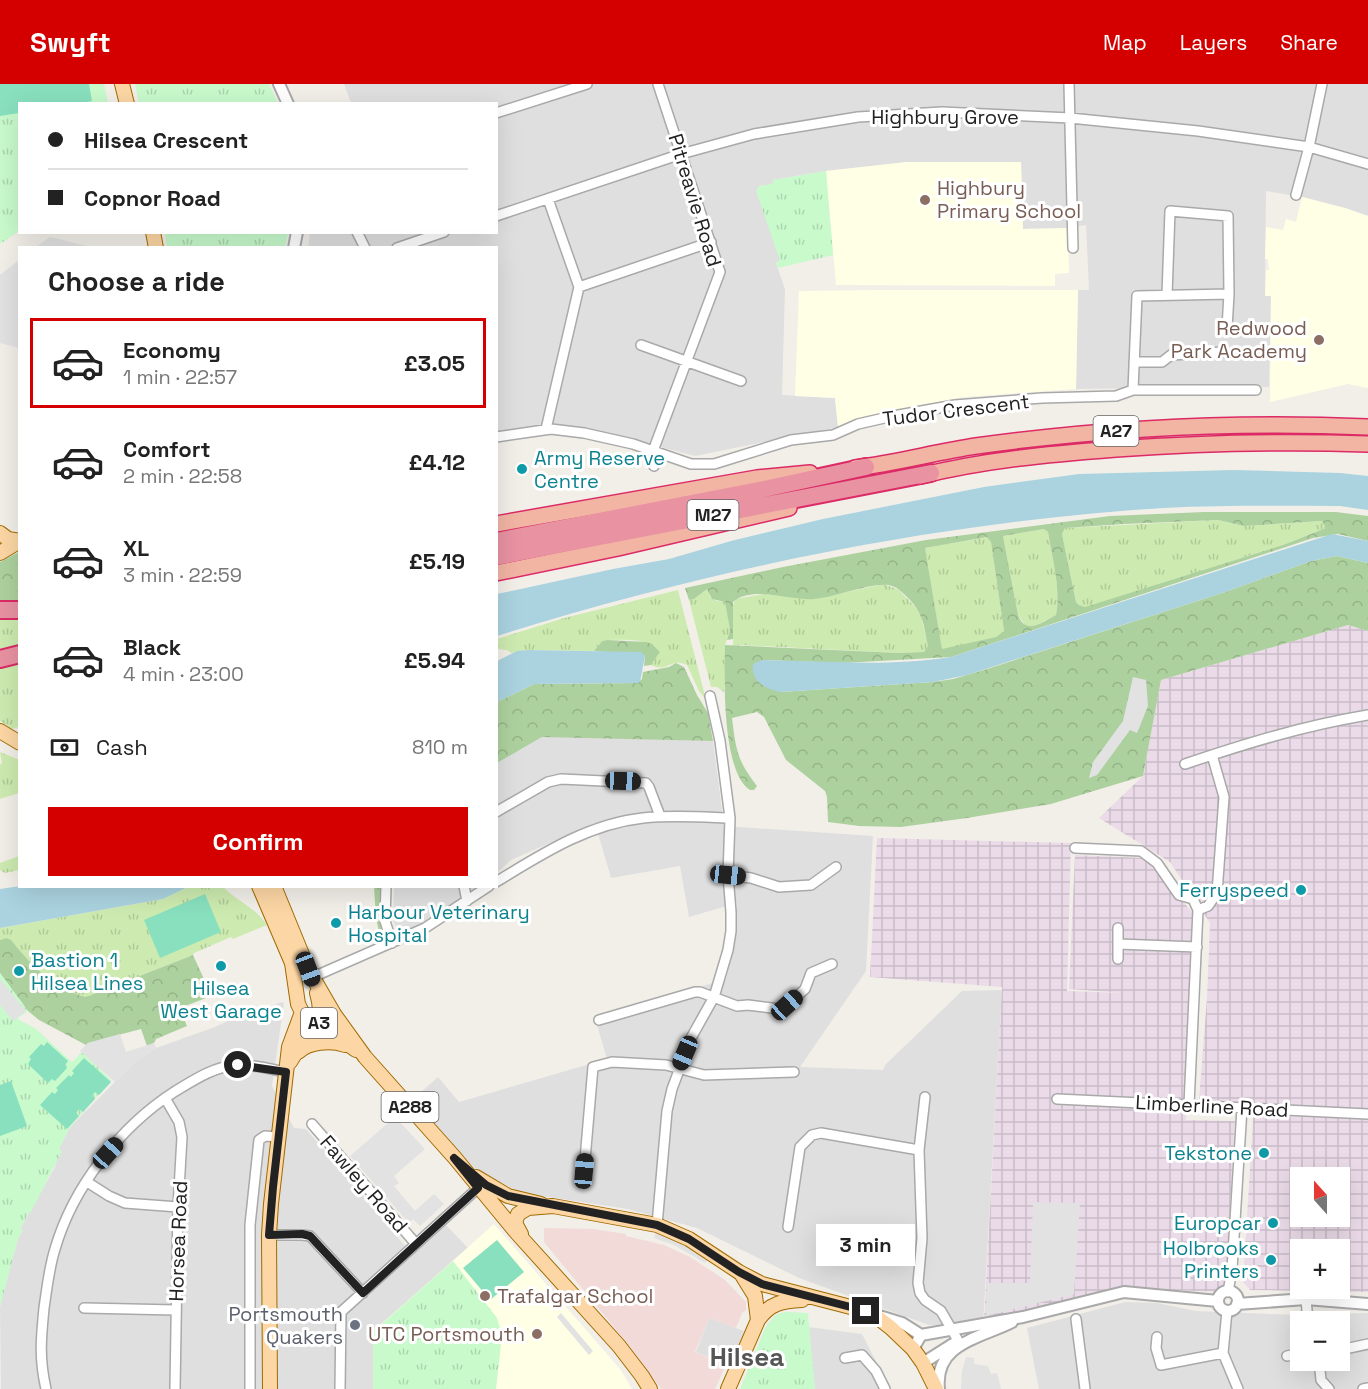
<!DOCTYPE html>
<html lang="en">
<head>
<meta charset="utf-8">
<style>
  body { margin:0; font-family:"Space Grotesk",sans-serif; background:#f6f6f6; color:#222; height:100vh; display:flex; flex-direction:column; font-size:22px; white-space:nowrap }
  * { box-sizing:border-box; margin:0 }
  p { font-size:20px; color:#767676 }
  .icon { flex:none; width:33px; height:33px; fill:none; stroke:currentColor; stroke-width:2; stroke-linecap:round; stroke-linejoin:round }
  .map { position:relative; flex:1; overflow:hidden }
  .details { position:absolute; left:18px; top:162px; width:480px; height:642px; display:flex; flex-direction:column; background:#fff; border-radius:0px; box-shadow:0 6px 24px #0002 }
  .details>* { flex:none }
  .top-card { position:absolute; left:18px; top:18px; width:480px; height:132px; border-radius:0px; box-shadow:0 6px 24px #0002; display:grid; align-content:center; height:132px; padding:0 30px; background:#fff }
  .needle { width:39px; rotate:339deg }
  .fabs { position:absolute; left:1290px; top:1083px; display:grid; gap:12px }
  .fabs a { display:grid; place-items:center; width:60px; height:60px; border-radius:0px; background:#fff; box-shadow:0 6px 24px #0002; font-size:30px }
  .end { position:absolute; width:27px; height:27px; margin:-14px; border:8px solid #222; background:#fff; box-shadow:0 0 0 3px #fff }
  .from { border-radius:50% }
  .bubble { position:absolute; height:42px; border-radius:0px; background:#fff; box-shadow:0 6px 24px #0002; font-size:20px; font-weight:800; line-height:42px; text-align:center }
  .car { position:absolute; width:18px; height:36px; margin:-18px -9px; border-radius:8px; box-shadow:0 0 4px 2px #0007; background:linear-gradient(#222 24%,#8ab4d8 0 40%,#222 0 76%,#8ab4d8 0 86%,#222 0) }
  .top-card b { display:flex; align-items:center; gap:21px; height:57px; font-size:22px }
  .top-card b+b { border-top:2px solid #e0e0e0 }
  .top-card i { width:15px; height:15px; background:#222 }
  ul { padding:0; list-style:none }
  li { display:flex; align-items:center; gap:18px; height:90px; margin:0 12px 9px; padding:0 18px; border:3px solid transparent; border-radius:0px }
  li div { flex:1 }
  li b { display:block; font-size:22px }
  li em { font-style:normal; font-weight:800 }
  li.current { border-color:#d40000 }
  li>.icon { width:54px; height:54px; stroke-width:1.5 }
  h2 { padding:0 30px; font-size:27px; line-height:72px }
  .pay { display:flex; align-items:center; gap:15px; height:66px; padding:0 30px; font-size:22px }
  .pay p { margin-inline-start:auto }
  .button { display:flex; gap:12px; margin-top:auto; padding:12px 30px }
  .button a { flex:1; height:69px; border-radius:0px; background:#d40000; color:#fff; font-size:24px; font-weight:800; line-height:69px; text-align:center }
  header { display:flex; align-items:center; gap:36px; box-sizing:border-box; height:84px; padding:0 30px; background:#d40000; color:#fff }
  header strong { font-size:28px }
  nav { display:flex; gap:33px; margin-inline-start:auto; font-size:21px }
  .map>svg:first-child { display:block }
  .residential { fill:#e0dfdf; fill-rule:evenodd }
  .commercial { fill:#f2dad9 }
  .industrial { fill:url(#industrial-grid); fill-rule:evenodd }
  .education { fill:#ffffe5 }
  .grass { fill:url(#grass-tufts) }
  .forest { fill:url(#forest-crowns); fill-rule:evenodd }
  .park { fill:url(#park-tufts) }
  .pitch { fill:#88e0be }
  .parking { fill:#e2e2e2 }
  .water { fill:#aad3df }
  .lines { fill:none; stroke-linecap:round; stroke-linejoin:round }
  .minor-casing { stroke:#a9a9a9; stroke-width:12 }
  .tertiary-casing { stroke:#a9a9a9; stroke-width:14 }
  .primary-casing { stroke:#a06b00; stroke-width:16 }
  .trunk-casing { stroke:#dc2a67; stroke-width:18 }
  .motorway-casing { stroke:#dc2a67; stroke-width:20 }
  .minor { stroke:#fff; stroke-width:9 }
  .tertiary { stroke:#fff; stroke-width:10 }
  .primary { stroke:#fcd6a4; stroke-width:14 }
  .trunk { stroke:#f2b4a3; stroke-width:15 }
  .motorway { stroke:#e892a2; stroke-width:16 }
  .route { stroke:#222; stroke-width:8 }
  .education-dot { fill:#8d6e63; stroke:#fff; stroke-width:2 }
  .culture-dot { fill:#0f9aa8; stroke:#fff; stroke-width:2 }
  .worship-dot { fill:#6b7280; stroke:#fff; stroke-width:2 }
  .labels { text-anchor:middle; stroke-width:6; stroke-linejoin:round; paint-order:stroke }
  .shield { fill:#fff; stroke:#646464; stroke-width:1.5 }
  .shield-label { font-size:18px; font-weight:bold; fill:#222 }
  .street-label { font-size:20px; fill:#222; stroke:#fff }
  .education-label { font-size:20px; fill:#785e54; stroke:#fff; text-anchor:start }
  .culture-label { font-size:20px; fill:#0d838f; stroke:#fff; text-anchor:end }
  .worship-label { font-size:20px; fill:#5b616d; stroke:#fff; text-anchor:end }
  .district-label { font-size:26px; font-weight:bold; fill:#555; stroke:#fff }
</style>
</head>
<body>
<header>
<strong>Swyft</strong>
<nav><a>Map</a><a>Layers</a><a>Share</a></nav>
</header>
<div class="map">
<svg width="1368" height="1305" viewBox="0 0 1368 1305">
  <defs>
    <pattern id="industrial-grid" width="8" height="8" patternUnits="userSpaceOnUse" patternTransform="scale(1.5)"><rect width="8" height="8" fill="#ebdbe8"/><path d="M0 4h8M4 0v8" fill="none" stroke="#c9bcc7"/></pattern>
    <pattern id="grass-tufts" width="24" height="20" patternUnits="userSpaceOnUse" patternTransform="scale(1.5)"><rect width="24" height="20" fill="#cdebb0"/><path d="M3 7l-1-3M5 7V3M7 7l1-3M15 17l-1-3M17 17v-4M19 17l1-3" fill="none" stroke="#b0c997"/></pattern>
    <pattern id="forest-crowns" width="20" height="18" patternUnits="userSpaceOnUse" patternTransform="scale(1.5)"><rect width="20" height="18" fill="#add19e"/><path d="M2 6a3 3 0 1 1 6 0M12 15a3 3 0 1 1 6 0" fill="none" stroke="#95b388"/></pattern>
    <pattern id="park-tufts" width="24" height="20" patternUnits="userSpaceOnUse" patternTransform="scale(1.5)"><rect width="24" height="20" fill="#c8facc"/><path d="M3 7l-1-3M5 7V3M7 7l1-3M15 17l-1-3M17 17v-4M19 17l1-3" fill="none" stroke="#acd6af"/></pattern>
  </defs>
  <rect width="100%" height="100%" fill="#f2efe9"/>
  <path class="residential" d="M344,0H1368V132L1345,124L1302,113L1266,107L1265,211L1271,212L1269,303L1076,305L1078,206H1089L1086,141L1068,144L1023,145L1021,78H907L826,87L773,96L780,177L776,179L785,205L782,311L835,314L838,343L695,372L591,345L519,344L497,350L496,164H308L310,149L496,148V20L351,19Z
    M557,652L713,657L724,742L873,752L866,887L800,983L883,986L885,981L962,907L1002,906L983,1241H929L799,1194L697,1144L628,1125L522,1109L478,1088L413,1015L438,993L459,1018L607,975L595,934L726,895L733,869L737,819L689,833L680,782L611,794L595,739L511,776L497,789V679L542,653Z
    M394,803H479L461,817L400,851L393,837Z
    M281,918L284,919L272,1002L294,1044L306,1045L411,1169L444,1139L468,1164L373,1247V1305H1L0,1223L5,1199L18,1155L22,1147L20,1145L55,1083L59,1065L70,1043L136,977L156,964L215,943L252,926L254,929Z
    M1125,1218L1157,1219L1196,1227L1298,1231L1368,1229V1305H1039L1027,1244ZM1300,1238H1340V1276H1300Z
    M709,1234L744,1247L729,1282L696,1268Z
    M808,1243L862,1250L890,1305H815Z"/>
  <path class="commercial" d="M544,1144L593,1145L626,1150V1152L664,1161L690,1173L725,1196L746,1218V1226L742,1229L736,1244L709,1234L695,1268L726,1281L715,1305H661L631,1264L544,1158Z"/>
  <path class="industrial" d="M1348,541L1368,547V1208L1250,1206L1243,1198L1254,1019L1199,1016L1207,914L1210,839L1170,778L1099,734L1143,692L1161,596ZM1300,1094H1340V1132H1300ZM1300,1166H1340V1204H1300Z
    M877,754L1071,759L1067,907L1123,909L1069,905L1075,771L1144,774L1194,830L1192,912L1186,1036L1235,1037L1225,1208L1114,1204L984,1237L1002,903L870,893Z"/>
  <path class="education" d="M907,78H1021L1023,145L1068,144L1069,189L1055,190V202L836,201L826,87Z
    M1302,113L1345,124L1368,132V304L1348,300L1270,318L1271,212H1265L1266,186H1269L1268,175H1265L1266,143L1283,146L1286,135L1296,138Z
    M878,206H1078L1076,305L964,313L865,332L838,343L835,314L795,312L799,207Z
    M494,1140L620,1285L632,1305H373V1248Z"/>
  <path class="grass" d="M1218,436L1244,442L1323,437L1326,444L1283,461L1085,524L1079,521L1076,518L1062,450L1065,444Z
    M1044,445L1048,448C1052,474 1061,504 1056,531L1037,541L1026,543L1018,531L1003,452Z
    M988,453L991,458L1004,547L996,553L942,566L925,464Z
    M884,500L899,506L920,528L928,562L924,568L898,569L741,561L733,562C734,549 729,523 736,515L763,510L814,515Z
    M708,504L710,513L717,517L725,518L726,521L730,546L725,561L724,608L717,603H711L689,516L694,515Z
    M678,506L706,616L699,607L687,581C684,580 680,578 676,579C666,581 662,587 651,581L660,568C647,553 625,556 607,556L602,557L594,567L529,566L511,569L507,566L497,565V555L564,534Z
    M19,532V561L0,566V533Z
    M19,579V643L12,645L0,637V584Z
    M0,668L20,676L19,709L0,715V680H2Z
    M19,772V786L5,789L0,786V779Z
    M188,803H223C237,817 256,824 267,841L233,855L231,853L194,869L193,871L86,913C55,906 30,880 11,857L6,854L0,856V844L163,815Z"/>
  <path class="forest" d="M1204,428H1336L1368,432V457L1338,450L1313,454L951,573L843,579L762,576L780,608L933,598L953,595L987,585L1225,508L1311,477L1337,472L1368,479V547L1348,541L1161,596L1143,692L1051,720L967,734L901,743L859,742L828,738L827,713L825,707L786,676L764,633L757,628L732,634C736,666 737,676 757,702L754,706H750C722,689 724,593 725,561L898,569L924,568L928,562C923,539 924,530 907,513C902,508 898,504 892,502C877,496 834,514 814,515C792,517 752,501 733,518V555L727,556L730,546L725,518L712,515L707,505L694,515L689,516L685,504L783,483L926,456L1110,432ZM1218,436L1244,442L1322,437L1326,444L1283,461L1085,523L1079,521L1076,518L1062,450L1065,444L1123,440ZM1044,445L1048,448C1052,474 1061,504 1056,531C1042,538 1026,552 1018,531L1003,452ZM987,453L991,458L1004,547L996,553L942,565L925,464Z
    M19,468V518H0V478Z
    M607,556L647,558L652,560L660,568L651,581L644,582L645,572L594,567L602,557Z
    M676,579L684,583L697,611L708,629L713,657L542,653L497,679V618L534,600L637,599L642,595L643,588L669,583Z
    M374,803H382V840L387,857L382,860L376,835Z
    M6,854L11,856C30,880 55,906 86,913L193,871L204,895L206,914L180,924L187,942L156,955L154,959L147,962L141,945L88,959L86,961L39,936L28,927L0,889V856Z"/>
  <path class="park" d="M0,0H104L108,19L20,20L19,147L0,160Z
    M135,0H269L278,19H139Z
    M826,87L833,171L778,184L776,178L780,177L756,107L759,102L772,100L773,96Z
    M165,149V148L288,149L285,164L167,163Z
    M0,889L28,927L18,934L19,936L35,944L72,978L82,968L111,996L70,1043L59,1065L62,1067L31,1128H29L20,1145L23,1146L18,1155L0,1223Z
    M453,1177L497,1234L502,1251L496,1305H373V1248Z
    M785,1228L808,1229L815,1305H740L765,1244L775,1231Z"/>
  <path class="pitch" d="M0,0H89L92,17L78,20H20L19,29L0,32Z
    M205,810L221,848L160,874L144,836Z
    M47,958L68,977L65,981L67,984L55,997L52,995L48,999L28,980L31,975L29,973L41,960L44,962Z
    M84,974L111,998L99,1011L95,1008L92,1012L95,1015L83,1028L79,1025L76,1029L79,1032L67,1045L40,1021L52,1008L55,1010L58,1006L56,1004L69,991L71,993L74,989L72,987Z
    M11,997L27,1042L0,1052V1001Z
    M497,1156L524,1188L490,1216L463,1184Z"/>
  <path class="parking" d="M50,153L63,156L90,163H36Z
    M19,176V264L0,259V191Z
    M1133,593L1146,596L1148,622L1137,649L1130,646L1097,691L1089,694L1093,678L1123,637Z
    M0,895L26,927L13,937L0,921Z
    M120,950L126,968L154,959L156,964L136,977L115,998L80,967L88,959Z
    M395,1033L425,1065L394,1092L399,1099L394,1102L415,1127L434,1110L444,1120L420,1142L413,1135L409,1139L350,1072Z
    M1033,1118L1080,1119L1074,1210L986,1232L987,1199H1030Z
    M656,1147L662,1149L710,1173L705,1179L674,1161L654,1154Z
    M561,1229L593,1267L589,1271L557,1233Z
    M966,1273L974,1274V1280L988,1282L991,1290L997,1289L1001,1305H961L962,1287Z"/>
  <path class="water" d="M1234,386L1340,389L1368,392V426L1340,422C1281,422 1222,421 1163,424C941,438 709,485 497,552V510L613,485L669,475L731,457L823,435L984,403L1079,390Z
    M1332,450L1368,457V479L1337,472L1311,477L1225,508L967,591L933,598L780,608C765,605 751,597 753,580L762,576C824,577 888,583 951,573Z
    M529,566L641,568L645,572L640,598L637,599L534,600L497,618V577L517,567Z
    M20,802L188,803L163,815L0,844V805Z"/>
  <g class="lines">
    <g class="minor-casing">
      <path id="minor" d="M1069,0L1073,164
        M496,29L587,0
        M1296,111L1309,63L1322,0
        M496,132L681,70L754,50L858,33L942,28L1070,34L1198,47L1309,63L1368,80
        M357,148L365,164
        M397,164L444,148
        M579,203L711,158
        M1167,211L1170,127L1228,132L1229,210
        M641,261L741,297
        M1134,278H1162L1171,271L1224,268
        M1133,306L1137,212L1229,210L1227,244
        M546,345L579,203L548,115
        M496,353L551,345L584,349L633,360L691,380H714L791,356L833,351L858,340L893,332L955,321L1042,314L1116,312L1133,306H1256
        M653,367L720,188L658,0
        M654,382L660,370
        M1185,680C1247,659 1303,642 1368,631
        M496,728L548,698L561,695L646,699L649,703L660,732
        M1075,764L1141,767L1157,779L1179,811L1193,815L1198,826L1189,1021
        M728,791L751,794L779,803L811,801L836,783
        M496,798C542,770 588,740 643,734C672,731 701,733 730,734
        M386,802L385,837L392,859
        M464,802L467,817
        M1198,826L1208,822L1217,809L1224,713L1212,671
        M1118,860L1197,863
        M1118,875V844
        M313,893L425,844L489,802
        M599,936L695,908H700L737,922L748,921L779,925L787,921L805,905L811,889L832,880
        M925,1013L919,1066L922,1154L918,1199L920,1209L925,1216L941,1227L960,1260
        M165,1014L179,1038L182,1053L178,1123L175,1305
        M1057,1015L1368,1030
        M312,1040L416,1160
        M584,1087L593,983L612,978L666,981L704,991L794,988
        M87,1098L109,1112L125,1119L178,1123
        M657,1141L667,1027L672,1005L691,954L714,913L728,866L731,847V828L728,791L730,734L720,657L710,612
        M788,1143L800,1063L812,1051L821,1049L919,1066
        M269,1151H302L310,1152L363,1209
        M1228,1208L1232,1185L1242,1024
        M1306,1215L1308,1238
        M84,1224L176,1226
        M1227,1227L1223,1269L1238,1305
        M1076,1235L1085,1305
        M1157,1253L1156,1264L1161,1281L1223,1269
        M1340,1266L1368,1260
        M1287,1272L1300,1269
        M845,1274L862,1271L876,1287L885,1305
        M1319,1276L1321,1296L1329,1305
        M46,1305C39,1274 41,1255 44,1224C47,1204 49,1184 55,1165C73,1103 120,1043 174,1008C194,996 213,983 236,981C252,980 270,985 286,988
        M250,1305V1141L259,1056L265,1052L278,1053
        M340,1305L341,1228L478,1104
        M1363,1305L1368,1304"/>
    </g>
    <g class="tertiary-casing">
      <path id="tertiary" d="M279,0L288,20
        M294,164L297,148
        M1218 1217a10 10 0 1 1 20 0a10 10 0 1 1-20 0Z
        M1237,1220L1306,1215L1368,1220
        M876,1231L902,1239L921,1251
        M913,1265L921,1251L1023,1233L1124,1208L1218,1217
        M923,1279L953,1260
        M939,1305C934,1259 981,1254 1012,1238"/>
    </g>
    <g class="primary-casing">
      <path id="primary" d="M122,0L127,20
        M153,148L156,164
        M0,449L8,455L20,457
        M0,469L20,457
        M0,647L20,659
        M259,802L292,879L298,920L302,928L356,966
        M274,802L308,885L334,930L365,973L455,1074L516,1148L619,1262L642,1292L650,1305
        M298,968C309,958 330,956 345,961
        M290,978C306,949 328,946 317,909
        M476,1093L508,1112L541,1120
        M521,1150L515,1139L518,1130L528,1124L553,1122L657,1141L689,1155L739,1188L762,1200L866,1227L873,1230L891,1244L913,1265L923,1279L936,1305
        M758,1236C770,1219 782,1217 802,1216
        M270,1305L269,1151L271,1120L289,963L302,928
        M728,1305L758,1236L755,1212L742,1191"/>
    </g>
    <g class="trunk-casing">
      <path id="trunk" d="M855,384C896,379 936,368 976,362C1106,344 1237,337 1368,343
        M920,392C984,376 1050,370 1116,365C1200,359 1284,357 1368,360
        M496,440L757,394L810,389
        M496,489L618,464L789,424"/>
    </g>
    <g class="motorway-casing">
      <path id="motorway" d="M496,457L764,405L866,383
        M496,473L931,389
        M0,526H20
        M0,575L20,570"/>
    </g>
    <use href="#minor" class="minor"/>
    <use href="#tertiary" class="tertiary"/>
    <use href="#primary" class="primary"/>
    <use href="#trunk" class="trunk"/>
    <use href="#motorway" class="motorway"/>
  </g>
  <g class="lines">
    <path class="route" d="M238,981L286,988L273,1103L269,1151L302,1150L310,1152L363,1209L478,1104L454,1074L486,1101L508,1112L657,1141L689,1155L739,1188L762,1200L866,1227"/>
  </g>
  <g class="education-dot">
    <circle cx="925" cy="116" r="6"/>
    <circle cx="1319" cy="256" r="6"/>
    <circle cx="485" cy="1212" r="6"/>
    <circle cx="537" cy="1250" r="6"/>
  </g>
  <g class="culture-dot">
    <circle cx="522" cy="385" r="6"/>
    <circle cx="1301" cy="806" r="6"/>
    <circle cx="336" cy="839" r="6"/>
    <circle cx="221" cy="882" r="6"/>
    <circle cx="19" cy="887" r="6"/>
    <circle cx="1264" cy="1069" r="6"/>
    <circle cx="1273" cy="1139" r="6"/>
    <circle cx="1271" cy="1176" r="6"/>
  </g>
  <circle class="worship-dot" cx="355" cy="1241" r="6"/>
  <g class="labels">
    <g class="shield">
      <rect x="1093.5" y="332" width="45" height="30" rx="4.5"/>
      <rect x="687.5" y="416" width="51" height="30" rx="4.5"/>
      <rect x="301" y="924" width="36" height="30" rx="4.5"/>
      <rect x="381.5" y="1008" width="57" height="30" rx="4.5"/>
    </g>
    <g class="shield-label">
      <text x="1116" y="353">A27</text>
      <text x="713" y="437">M27</text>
      <text x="319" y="945">A3</text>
      <text x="410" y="1029">A288</text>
    </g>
    <g class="street-label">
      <text x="945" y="40">Highbury Grove</text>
      <text transform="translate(695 116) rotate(73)" y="7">Pitreavie Road</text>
      <text transform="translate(956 326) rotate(-7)" y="7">Tudor Crescent</text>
      <text transform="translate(1212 1022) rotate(3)" y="7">Limberline Road</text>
      <text transform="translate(364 1100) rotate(49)" y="7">Fawley Road</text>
      <text transform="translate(178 1157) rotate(-88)" y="7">Horsea Road</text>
    </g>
    <g class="education-label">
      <text x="937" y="111">Highbury<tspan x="937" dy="23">Primary School</tspan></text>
      <text x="1307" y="251" text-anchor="end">Redwood<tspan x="1307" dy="23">Park Academy</tspan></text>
      <text x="497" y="1219">Trafalgar School</text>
      <text x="525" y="1257" text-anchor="end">UTC Portsmouth</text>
    </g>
    <g class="culture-label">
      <text x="534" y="381" text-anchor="start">Army Reserve<tspan x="534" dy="23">Centre</tspan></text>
      <text x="1289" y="813">Ferryspeed</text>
      <text x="348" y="835" text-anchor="start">Harbour Veterinary<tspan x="348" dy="23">Hospital</tspan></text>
      <text x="31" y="883" text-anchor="start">Bastion 1<tspan x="31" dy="23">Hilsea Lines</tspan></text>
      <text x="221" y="911" text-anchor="middle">Hilsea<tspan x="221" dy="23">West Garage</tspan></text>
      <text x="1252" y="1076">Tekstone</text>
      <text x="1261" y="1146">Europcar</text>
      <text x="1259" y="1171">Holbrooks<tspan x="1259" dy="23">Printers</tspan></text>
    </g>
    <g class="worship-label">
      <text x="343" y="1237">Portsmouth<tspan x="343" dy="23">Quakers</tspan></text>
    </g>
    <g class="district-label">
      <text x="747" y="1282">Hilsea</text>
    </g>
  </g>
</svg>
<div class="fabs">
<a><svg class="needle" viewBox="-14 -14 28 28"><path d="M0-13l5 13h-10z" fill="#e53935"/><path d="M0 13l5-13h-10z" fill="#767676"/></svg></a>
<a>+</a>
<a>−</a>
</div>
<i class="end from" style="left:238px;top:981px"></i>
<i class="end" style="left:866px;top:1227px"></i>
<div class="bubble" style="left:816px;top:1140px;width:99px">3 min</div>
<i class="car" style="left:623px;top:697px;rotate:92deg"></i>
<i class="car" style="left:728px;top:791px;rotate:96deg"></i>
<i class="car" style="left:308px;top:885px;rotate:159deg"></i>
<i class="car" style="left:787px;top:921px;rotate:48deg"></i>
<i class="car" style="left:685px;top:969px;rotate:203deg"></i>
<i class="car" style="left:108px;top:1069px;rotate:42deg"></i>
<i class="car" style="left:584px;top:1087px;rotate:5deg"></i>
<div class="top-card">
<b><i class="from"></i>Hilsea Crescent</b>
<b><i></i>Copnor Road</b>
</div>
<section class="details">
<h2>Choose a ride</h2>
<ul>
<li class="current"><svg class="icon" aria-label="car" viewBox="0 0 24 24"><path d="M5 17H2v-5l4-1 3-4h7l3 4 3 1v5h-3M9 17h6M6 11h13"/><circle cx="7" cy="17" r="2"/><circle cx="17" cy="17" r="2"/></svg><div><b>Economy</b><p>1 min · 22:57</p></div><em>£3.05</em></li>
<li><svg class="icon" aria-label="car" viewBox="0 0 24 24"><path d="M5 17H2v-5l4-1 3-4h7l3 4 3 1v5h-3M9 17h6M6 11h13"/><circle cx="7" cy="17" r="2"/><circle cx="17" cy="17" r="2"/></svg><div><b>Comfort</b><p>2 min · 22:58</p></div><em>£4.12</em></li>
<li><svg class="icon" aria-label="car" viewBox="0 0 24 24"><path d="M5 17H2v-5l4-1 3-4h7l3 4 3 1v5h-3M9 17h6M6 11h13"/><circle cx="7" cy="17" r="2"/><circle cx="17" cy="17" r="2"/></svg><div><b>XL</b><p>3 min · 22:59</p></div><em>£5.19</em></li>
<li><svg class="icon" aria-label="car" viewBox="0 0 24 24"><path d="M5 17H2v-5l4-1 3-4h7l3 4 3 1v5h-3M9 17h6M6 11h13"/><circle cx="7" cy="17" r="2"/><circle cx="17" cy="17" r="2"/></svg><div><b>Black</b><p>4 min · 23:00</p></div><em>£5.94</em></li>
</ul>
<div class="pay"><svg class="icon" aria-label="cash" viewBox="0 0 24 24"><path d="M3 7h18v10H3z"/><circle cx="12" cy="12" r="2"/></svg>Cash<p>810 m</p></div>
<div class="button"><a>Confirm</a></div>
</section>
</div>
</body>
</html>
